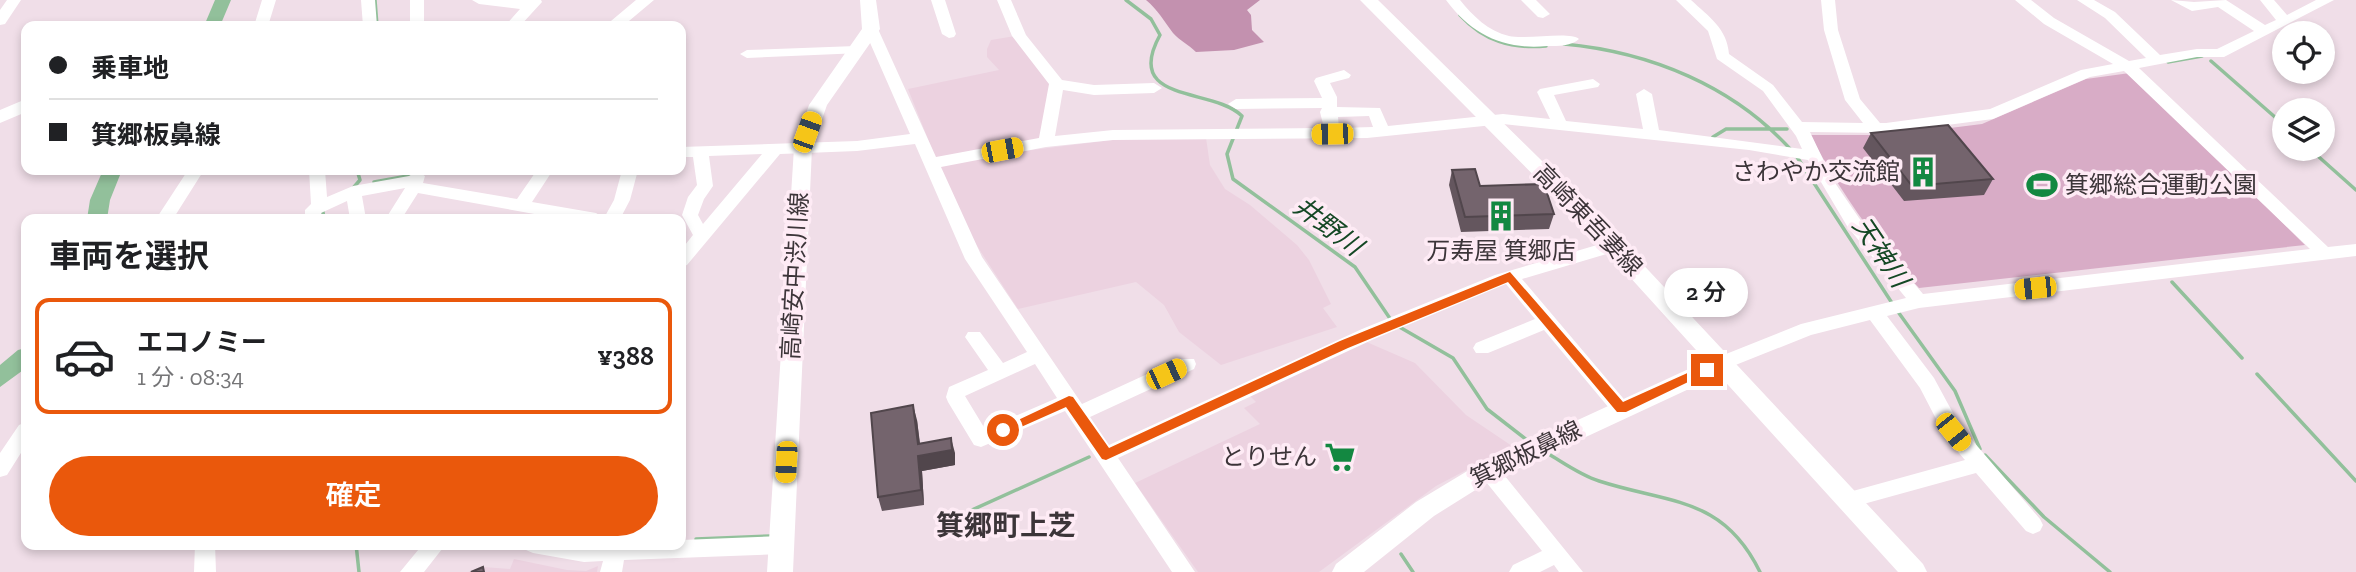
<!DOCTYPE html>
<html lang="ja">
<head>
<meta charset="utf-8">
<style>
  body { margin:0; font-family:"Zilla Slab","Noto Sans JP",serif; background:#f6f6f6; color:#202124; height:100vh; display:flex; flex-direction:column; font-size:26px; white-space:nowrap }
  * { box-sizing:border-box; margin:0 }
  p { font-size:23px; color:#757577 }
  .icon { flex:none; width:38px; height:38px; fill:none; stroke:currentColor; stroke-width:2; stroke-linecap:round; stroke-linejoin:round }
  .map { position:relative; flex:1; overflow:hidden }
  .details { position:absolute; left:21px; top:214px; width:665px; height:336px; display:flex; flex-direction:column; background:#fff; border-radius:14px; box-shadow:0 4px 10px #0003 }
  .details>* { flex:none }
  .guide { position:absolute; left:21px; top:21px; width:665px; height:154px; border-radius:14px; box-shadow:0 4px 10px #0003; display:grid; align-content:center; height:154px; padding:0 28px; background:#fff }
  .buttons { position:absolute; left:2272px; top:21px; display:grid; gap:14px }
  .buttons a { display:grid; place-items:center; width:63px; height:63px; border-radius:50%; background:#fff; box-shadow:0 4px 10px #0003; font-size:35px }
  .end { position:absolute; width:32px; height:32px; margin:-16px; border:9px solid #ea580c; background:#fff; box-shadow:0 0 0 4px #fff }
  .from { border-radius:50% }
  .bubble { position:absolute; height:49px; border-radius:24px; background:#fff; box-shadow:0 4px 10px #0003; font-size:23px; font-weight:600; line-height:49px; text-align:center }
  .car { position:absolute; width:21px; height:42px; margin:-21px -10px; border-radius:9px; box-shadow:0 0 5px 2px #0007; background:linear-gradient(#f5c518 24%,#345 0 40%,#f5c518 0 76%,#345 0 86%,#f5c518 0) }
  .guide b { display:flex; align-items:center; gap:24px; height:66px; font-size:26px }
  .guide b+b { border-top:2px solid #e0e0e0 }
  .guide i { width:18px; height:18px; background:#202124 }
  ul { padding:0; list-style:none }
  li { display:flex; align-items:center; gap:21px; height:116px; margin:0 14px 10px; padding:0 14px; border:4px solid transparent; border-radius:14px }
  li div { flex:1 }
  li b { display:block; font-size:26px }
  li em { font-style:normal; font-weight:600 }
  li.current { border-color:#ea580c }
  li>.icon { width:63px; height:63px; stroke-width:1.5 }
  h2 { padding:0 28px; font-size:32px; line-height:84px }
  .primary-button { display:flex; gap:14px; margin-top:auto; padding:14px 28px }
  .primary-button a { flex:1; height:80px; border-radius:42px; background:#ea580c; color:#fff; font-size:28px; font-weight:600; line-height:80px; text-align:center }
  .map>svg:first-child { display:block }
  .built { fill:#ecd2e0 }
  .green { fill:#d8acc6 }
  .forest { fill:#c391af }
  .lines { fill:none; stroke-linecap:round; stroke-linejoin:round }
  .stream { stroke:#92c09b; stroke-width:3.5 }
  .river { fill:#92c09b; fill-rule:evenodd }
  .minor { fill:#fff; fill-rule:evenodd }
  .major { fill:#fff; fill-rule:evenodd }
  .wall { fill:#64565e }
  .shaded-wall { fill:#51464c }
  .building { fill:#74646d; stroke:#51464c; stroke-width:2 }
  .route { fill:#ea580c }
  .labels { text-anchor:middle; stroke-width:7; stroke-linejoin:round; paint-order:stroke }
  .poi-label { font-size:24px; fill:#3c3539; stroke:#feebf5; text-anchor:end }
  .street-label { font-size:24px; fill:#3c3539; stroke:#feebf5 }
  .water-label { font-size:26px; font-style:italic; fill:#154825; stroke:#feebf5 }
  .quarter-label { font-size:28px; font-weight:bold; fill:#3c3539; stroke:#feebf5 }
</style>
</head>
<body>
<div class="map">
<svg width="2356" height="572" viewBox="0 0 2356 572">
  <rect width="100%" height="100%" fill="#f0dee8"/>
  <path class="built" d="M1015,36L1051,81L1042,139L936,159L908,89L999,70L987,57V49L991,40Z
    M1128,138H1206L1210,165L1225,189L1250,205L1297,245L1309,260L1331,304L1323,308L1337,327L1221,365L1179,332L1164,305L1136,282L1018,309L968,232L939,166L984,156Z
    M1362,340L1415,363L1466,415L1512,446L1436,486L1319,572H1198L1135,483L1260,424L1244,408L1256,402L1248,394Z
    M514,559L567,570L586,571L598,566L597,572H468L483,567L510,569Z"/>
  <path class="green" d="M2130,73L2305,245L1919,288C1874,240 1841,193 1810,135H1894L1982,124L2086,79Z"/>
  <path class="forest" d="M1146,0H1260L1247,10L1251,15L1252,30L1264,42L1234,50L1196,52C1189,45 1179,40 1173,33C1164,21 1158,10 1146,0Z"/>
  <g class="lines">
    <path class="stream" d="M375,0L377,26
      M1126,0L1151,19L1160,35C1122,104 1213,87 1242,116L1227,154L1233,179L1355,267L1391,320
      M1460,15C1484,41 1511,49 1546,46
      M1564,44C1650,52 1734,86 1792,151
      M2211,61L2284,125
      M2168,62L2202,56
      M1713,137L1726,129H1787
      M2310,149L2356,190
      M1797,157L1892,303
      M374,182L441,170
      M354,187L360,180L357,170
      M323,212L324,219
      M2172,282L2242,358
      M1896,309L1955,391L1980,449
      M1396,325L1453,358L1487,409L1532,444
      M2257,374L2356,481
      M1547,453C1564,463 1580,475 1599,481C1670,504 1723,496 1760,572
      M1985,455L2044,517L2110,572
      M941,524L1089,457
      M696,539L771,536
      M356,544L359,572
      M1401,554L1413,572"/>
    <path class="river" d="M215,0H231L220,26H204Z
      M103,170H122L110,200L107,219H87L90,200Z
      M26,348V368L0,387V365L18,350Z"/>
    <path class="minor" d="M7,0H21L5,24L0,25V10Z
      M262,0H276L268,26H254Z
      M361,0H375L377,26H363Z
      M410,0H424V26H410Z
      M472,0H541L542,2L520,26H505L520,9L479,4Z
      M931,0H945L956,34L954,37L949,38L942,34Z
      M997,0H1011L1026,35L1062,80L1094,85L1154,83L1162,88L1154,93L1094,95L1063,90L1055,136L1113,130L1324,128L1320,112L1322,108L1236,109L1228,104L1236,99L1322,98L1314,81L1316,78L1344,70L1351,75L1349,78L1330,83L1337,97V107L1380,108L1388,126L1503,114L1550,119L1537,92L1540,89L1593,79L1600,84L1598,87L1554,95L1566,121L1643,129L1636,94L1644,89L1652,94L1659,130L1802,149L1796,136L1763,91L1717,59L1708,31L1676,0H1691C1709,17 1727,28 1729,54L1773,85L1802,122L1863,123L1845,100L1824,30L1821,0H1835L1838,30L1860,99L1880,123H1886L1990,109L2081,70L2113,64L2044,24L2015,0H2031L2054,18L2129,61L2146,58L2105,18L2077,0H2094L2115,12L2160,55L2197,49H2217L2254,31L2218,7L2192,11L2171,0L2194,2L2226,0L2265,25L2276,20L2260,0H2274L2287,15L2316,0H2334L2224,57H2197L2139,68L2328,247L2356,244V256L1919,308L1887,316L1934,378L1960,426L2040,519L2043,525L2040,531L2033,534L2026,531L1976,473L1849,508L1842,506L1839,500L1842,494L1965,460L1946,438L1920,388L1870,320L1811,335L1723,370L1716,368L1714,363L1716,358L1801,324L1906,298L1847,226L1808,160L1749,150L1503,124L1367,138L1113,140L1046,147L941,167L982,257L1082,404L1180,359H1194L1196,364L1194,369L1090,417L1109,445L1362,329L1495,275L1614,240L1623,246L1620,250L1522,279L1628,404L1631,409L1628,414L1621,417L1614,414L1544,330L1488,353H1476L1473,348L1476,343L1535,319L1506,284L1374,339L1118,458L1195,572H1172L1065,411L981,447L974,445L948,402L946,397L949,387L988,370L965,337L968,332H980L1003,363L1027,352L965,259L915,144L857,151L780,154L687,265L681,267V250L693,235L682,215L688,197L697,185L693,157H681V147L857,141L910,134L864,29L866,26H876L878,29L936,157L1039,138L1049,84L1012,36ZM2124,71L2310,249L1923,294L1859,218L1833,180L1810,132L1886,133L1993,119L2090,77ZM1369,116L1373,127L1339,128L1338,117ZM762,154L703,224L698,215L704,199L713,186L709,156ZM1035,364L1057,398L985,429L965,396Z
      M1446,0H1460C1473,16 1488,31 1509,36C1526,40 1570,31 1579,39C1572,46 1558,46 1547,46C1504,50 1472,35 1446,0Z
      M1521,0H1536L1550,14L1543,18L1538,17Z
      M856,46L863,50L861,53L747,58L740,54L747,50Z
      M188,170H204L173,219H156Z
      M309,170H325L327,197L353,186L409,176L417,171L425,176L423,183L517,199L537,170H553L532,202L596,213L604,218L614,200L622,170H638L630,200L620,219H562L418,193L404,215L405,219H389L388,215L405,188L362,196L366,219H350L347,201L321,213V219H305V210L311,204Z
      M26,422V445L7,475L0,477V453L19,425Z
      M1489,463L1496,465L1583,572H1559L1554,565L1540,572H1509L1513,565L1542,551L1482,477L1479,471L1482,465Z
      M782,536L789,539L792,545L789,551L782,554L624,560L622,572H600L603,561L584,562L533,553L526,550L523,544H681V540Z
      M195,544H215L216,572H194Z
      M423,544H446L424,572H400Z"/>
    <path class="major" d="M636,0H654L623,26H605Z
      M860,0H876L880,29L827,105L812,148L793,572H767L794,148L809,105L862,29Z
      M1360,0H1378L1593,211L1923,564L1927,572H1898L1719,375L1485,484L1434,516L1364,572H1332L1336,564L1416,502L1469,470L1706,361L1579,221Z
      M26,99V112L0,123V110Z"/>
  </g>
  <path class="wall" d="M1871,133L1993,179L1984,195L1904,201L1863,148Z
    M1452,170L1480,186L1554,214L1549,229L1461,232L1449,185Z
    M917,420L920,443L955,453V465L922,471L924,505L882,511L878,497Z"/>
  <path class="shaded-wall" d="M913,405L917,420L921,455L951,438L955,453V465L922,471L924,505L921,490L918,456V444Z"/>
  <path class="building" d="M1948,125L1993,179L1912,186L1871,133Z
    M1475,169L1480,186L1544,184L1554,214L1465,217L1452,170Z
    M913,405L918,444L951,438L952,450L918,456L921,490L878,497L871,413Z
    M483,567L484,572H471Z"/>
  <path class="route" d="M1510,272L1623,402L1703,366L1707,365L1713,370L1626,412H1617L1508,282L1348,348L1106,460L1102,459L1066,407L1003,435L997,430L1069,396L1073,397L1109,448L1340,341Z"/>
  <defs>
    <g id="building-bare" transform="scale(2.415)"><path d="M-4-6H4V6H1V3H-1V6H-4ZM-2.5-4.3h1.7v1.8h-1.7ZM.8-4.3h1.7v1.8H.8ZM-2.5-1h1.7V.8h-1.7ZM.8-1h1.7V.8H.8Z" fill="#138841" stroke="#feebf5" stroke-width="2.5" paint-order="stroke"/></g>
    <g id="stadium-bare" transform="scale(2.415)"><path d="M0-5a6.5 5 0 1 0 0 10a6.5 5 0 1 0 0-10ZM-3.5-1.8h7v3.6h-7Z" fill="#138841" stroke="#feebf5" stroke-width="2.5" paint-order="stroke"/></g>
    <g id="supermarket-bare" transform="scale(2.415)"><path d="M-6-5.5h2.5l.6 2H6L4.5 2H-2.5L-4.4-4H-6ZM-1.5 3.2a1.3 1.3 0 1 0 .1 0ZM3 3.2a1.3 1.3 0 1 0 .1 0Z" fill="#138841" stroke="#feebf5" stroke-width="2.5" paint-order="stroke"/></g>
  </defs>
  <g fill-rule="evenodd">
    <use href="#building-bare" x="1923" y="172"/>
    <use href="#stadium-bare" x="2042" y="185"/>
    <use href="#building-bare" x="1501" y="216"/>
    <use href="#supermarket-bare" x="1340" y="457"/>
  </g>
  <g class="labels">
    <g class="poi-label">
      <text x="1900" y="180">さわやか交流館</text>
      <text x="2065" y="193" text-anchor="start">箕郷総合運動公園</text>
      <text x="1501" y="259" text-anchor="middle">万寿屋 箕郷店</text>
      <text x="1317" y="465">とりせん</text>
    </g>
    <g class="street-label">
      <text transform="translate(1588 220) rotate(46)" y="8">高崎東吾妻線</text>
      <text transform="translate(795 276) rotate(-87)" y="8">高崎安中渋川線</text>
      <text transform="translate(1526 454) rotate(-26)" y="8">箕郷板鼻線</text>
    </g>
    <g class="water-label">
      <text transform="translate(1328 226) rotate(37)" y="9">井野川</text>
      <text transform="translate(1881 252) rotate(56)" y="9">天神川</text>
    </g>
    <g class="quarter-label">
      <text x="1006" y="535">箕郷町上芝</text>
    </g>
  </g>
</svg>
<div class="buttons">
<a><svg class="icon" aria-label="locate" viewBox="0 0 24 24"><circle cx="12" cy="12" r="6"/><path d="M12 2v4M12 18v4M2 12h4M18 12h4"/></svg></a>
<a><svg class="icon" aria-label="layers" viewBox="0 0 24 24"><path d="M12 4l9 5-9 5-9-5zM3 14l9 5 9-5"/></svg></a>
</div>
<i class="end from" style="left:1003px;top:430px"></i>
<i class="end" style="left:1707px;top:370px"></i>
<div class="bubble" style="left:1664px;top:268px;width:84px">2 分</div>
<i class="car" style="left:807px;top:132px;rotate:20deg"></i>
<i class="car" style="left:1332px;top:134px;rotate:269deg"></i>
<i class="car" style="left:1002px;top:150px;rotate:79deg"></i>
<i class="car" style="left:2035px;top:288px;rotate:264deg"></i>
<i class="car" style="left:1166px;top:374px;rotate:65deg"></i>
<i class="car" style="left:1953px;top:432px;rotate:141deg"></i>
<i class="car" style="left:786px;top:462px;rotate:183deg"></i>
<div class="guide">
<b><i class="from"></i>乗車地</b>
<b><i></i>箕郷板鼻線</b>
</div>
<section class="details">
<h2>車両を選択</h2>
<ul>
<li class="current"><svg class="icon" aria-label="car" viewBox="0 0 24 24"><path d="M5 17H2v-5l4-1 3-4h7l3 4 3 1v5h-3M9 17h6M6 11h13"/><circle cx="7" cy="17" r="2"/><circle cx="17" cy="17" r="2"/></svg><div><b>エコノミー</b><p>1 分 · 08:34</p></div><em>¥388</em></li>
</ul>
<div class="primary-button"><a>確定</a></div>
</section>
</div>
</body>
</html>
